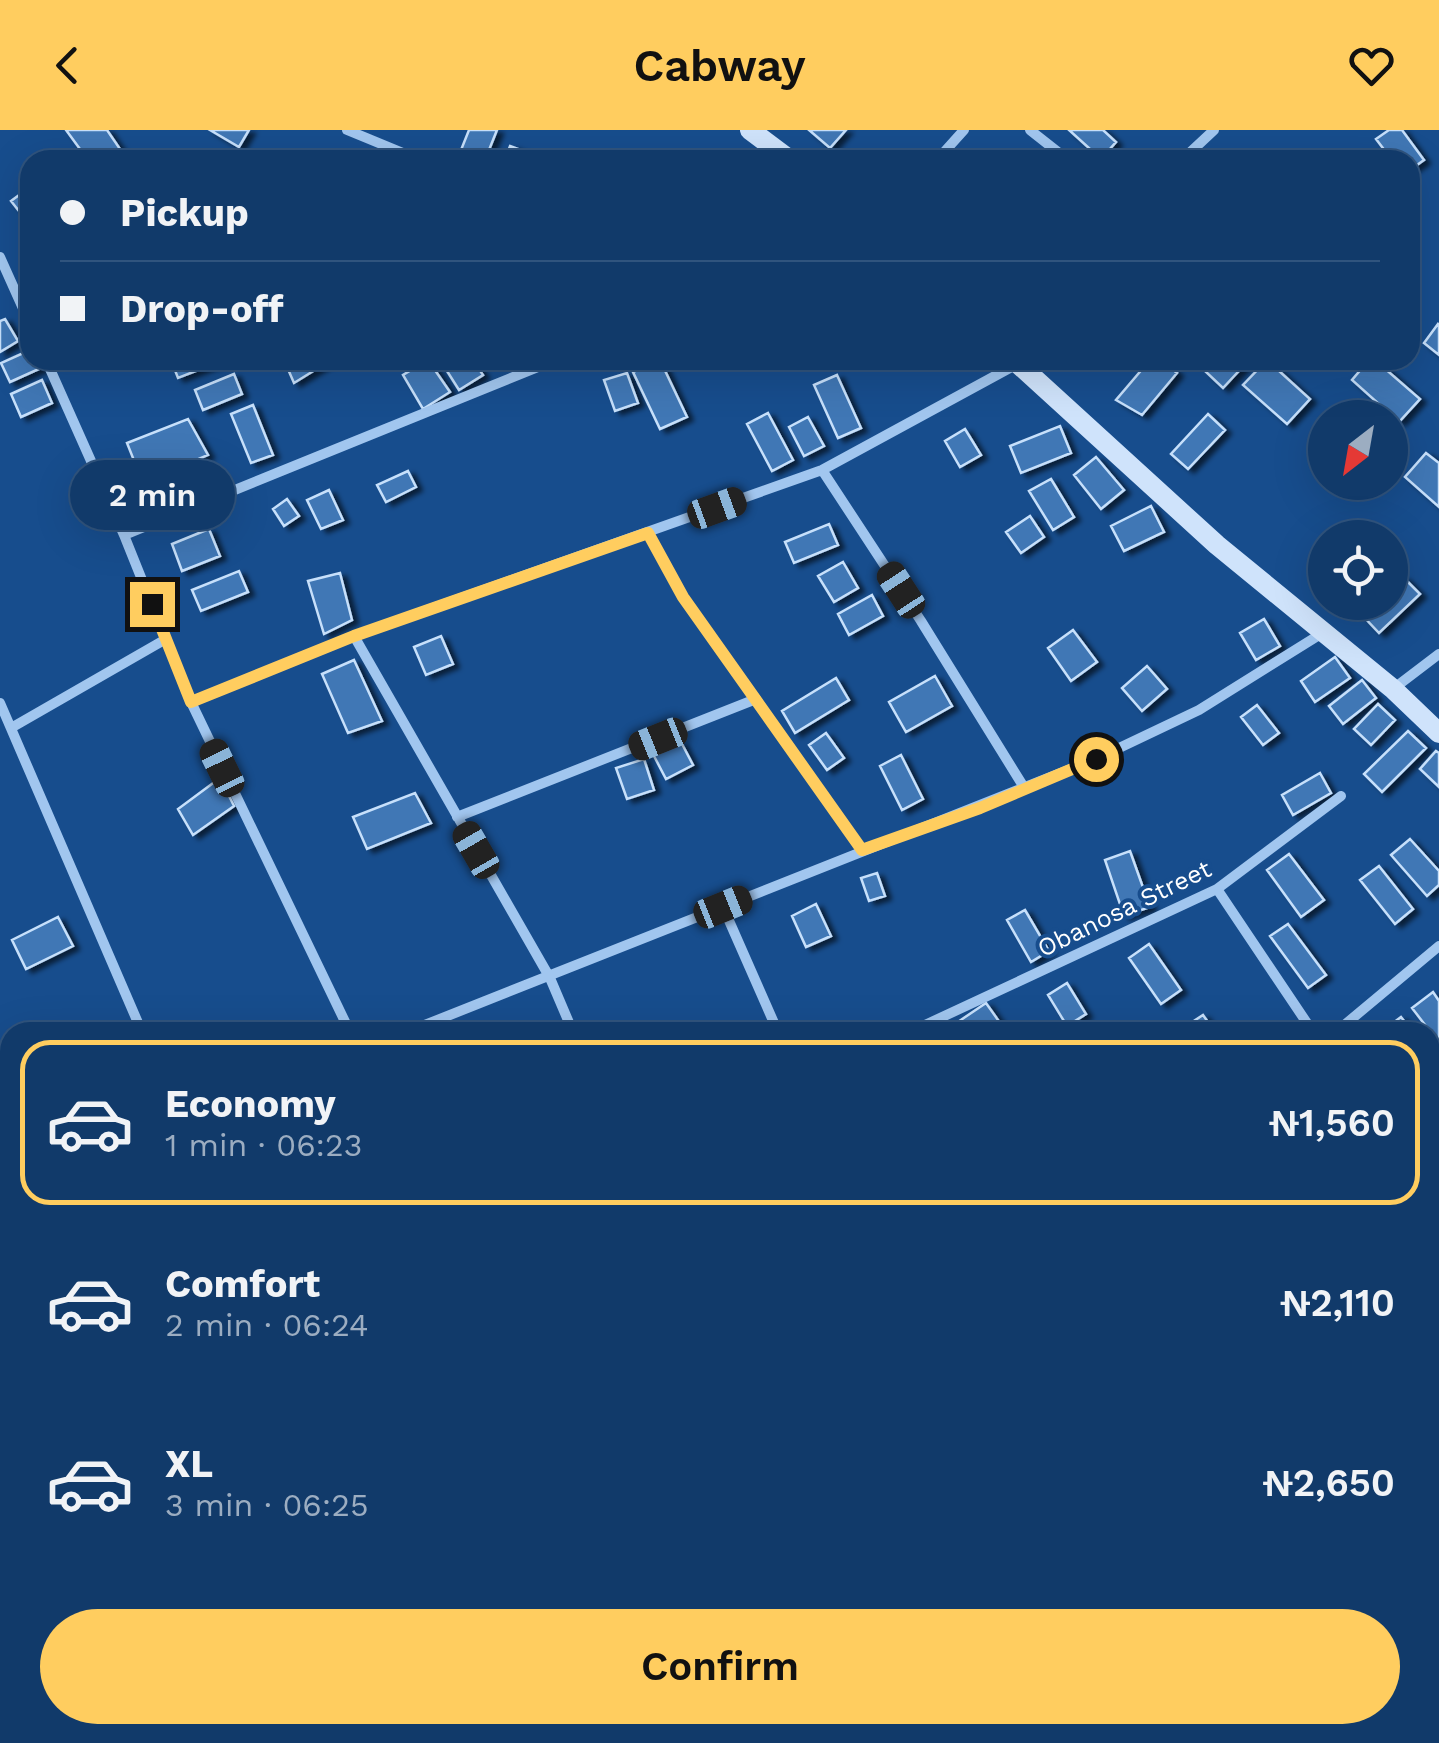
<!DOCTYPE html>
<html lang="en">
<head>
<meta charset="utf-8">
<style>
  body { margin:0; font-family:"Work Sans",sans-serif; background:#1e4572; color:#f1f3f6; height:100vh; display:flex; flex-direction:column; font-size:38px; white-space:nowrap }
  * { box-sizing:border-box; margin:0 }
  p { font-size:32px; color:#9cadc1 }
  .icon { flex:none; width:55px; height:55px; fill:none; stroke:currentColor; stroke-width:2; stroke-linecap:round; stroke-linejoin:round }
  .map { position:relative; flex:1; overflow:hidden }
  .drawer { position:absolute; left:0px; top:892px; width:1440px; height:722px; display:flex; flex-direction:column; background:#113a6a; border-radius:30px 30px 0 0; box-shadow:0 10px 40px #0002,0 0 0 2px #30547e }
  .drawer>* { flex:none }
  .hud { position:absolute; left:20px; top:20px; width:1400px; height:220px; border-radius:30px; box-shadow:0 10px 40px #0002,0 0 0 2px #30547e; display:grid; align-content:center; height:220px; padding:0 40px; background:#113a6a }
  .needle { width:65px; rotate:211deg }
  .fabs { position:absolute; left:1308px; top:270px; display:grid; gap:20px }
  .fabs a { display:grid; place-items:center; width:100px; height:100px; border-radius:50%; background:#113a6a; box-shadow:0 10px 40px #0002,0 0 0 2px #30547e; font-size:50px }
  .end { position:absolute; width:45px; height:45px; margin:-22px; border:12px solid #ffcd5f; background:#111; box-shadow:0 0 0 5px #111 }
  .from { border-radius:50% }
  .bubble { position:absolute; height:70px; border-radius:35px; background:#113a6a; box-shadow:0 10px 40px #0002,0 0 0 2px #30547e; font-size:32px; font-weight:600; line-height:70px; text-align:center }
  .car { position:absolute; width:30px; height:60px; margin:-30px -15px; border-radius:12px; box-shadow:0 0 8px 2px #0007; background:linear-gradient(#222 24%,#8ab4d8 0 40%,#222 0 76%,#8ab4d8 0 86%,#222 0) }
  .hud b { display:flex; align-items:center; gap:35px; height:95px; font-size:38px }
  .hud b+b { border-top:2px solid #30547e }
  .hud i { width:25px; height:25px; background:#f1f3f6 }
  ul { padding:18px 0 0; list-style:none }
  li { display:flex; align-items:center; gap:30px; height:165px; margin:0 20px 15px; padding:0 20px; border:5px solid transparent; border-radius:30px }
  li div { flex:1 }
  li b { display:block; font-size:38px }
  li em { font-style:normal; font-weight:600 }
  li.selected { border-color:#ffcd5f }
  li>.icon { width:90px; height:90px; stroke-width:1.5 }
  .primary-button { display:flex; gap:20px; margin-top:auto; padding:20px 40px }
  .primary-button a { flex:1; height:115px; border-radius:60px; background:#ffcd5f; color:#111; font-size:40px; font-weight:600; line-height:115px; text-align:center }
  header { display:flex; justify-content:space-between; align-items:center; height:130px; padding:0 40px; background:#ffcd5f; color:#111; font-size:45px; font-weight:600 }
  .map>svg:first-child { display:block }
  .building { fill:#3f77b5; stroke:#c7e0fb; stroke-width:2.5; filter:url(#shadow) }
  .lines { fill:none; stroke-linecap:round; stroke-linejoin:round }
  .street { stroke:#a1c6ef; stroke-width:10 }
  .secondary { stroke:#cfe3fb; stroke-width:20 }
  .route { stroke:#ffcd5f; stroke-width:12 }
  .labels { text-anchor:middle; stroke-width:8; stroke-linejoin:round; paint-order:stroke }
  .street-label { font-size:25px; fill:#fff; stroke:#174d8d }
</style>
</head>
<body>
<header><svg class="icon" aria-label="back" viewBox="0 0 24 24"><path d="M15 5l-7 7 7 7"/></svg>Cabway<svg class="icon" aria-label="heart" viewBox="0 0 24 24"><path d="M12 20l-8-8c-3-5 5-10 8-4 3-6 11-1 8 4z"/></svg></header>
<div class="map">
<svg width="1439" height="1613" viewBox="0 0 1439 1613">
  <defs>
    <filter id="shadow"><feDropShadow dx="6" dy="3.5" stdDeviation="2.5" flood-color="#0009"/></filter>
  </defs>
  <rect width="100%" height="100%" fill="#174d8d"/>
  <path class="building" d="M66,0H107L120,19L108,30H88Z
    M210,0H249L239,17Z
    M469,0H497L485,30H470L459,25Z
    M809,0H846L830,18Z
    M1069,0H1103L1116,12L1101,29Z
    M1389,0H1402L1424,30L1410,40V30H1392L1376,9Z
    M510,16L534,25L532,30H505Z
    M30,57V95L11,71Z
    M5,189L18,211L0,222V191Z
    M1438,194L1439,195V225L1424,213Z
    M30,220V230H38L41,238L10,252L1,233Z
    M171,230H224L178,248Z
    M284,230H331L294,253Z
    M428,230L450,262L423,279L403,245Z
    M440,230H473L483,245L459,260Z
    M660,230L687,287L660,299L633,242Z
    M1150,230H1161L1177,243L1142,285L1116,270Z
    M1217,230H1249L1223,258L1206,242Z
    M1267,230L1310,269L1287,294L1243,255Z
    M1369,230H1375L1420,269L1399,292L1352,250Z
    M627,243L638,273L615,281L604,250Z
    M234,244L242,264L203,280L195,260Z
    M837,245L861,298L838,308L814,255Z
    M42,250L52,273L21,287L11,264Z
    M253,275L273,325L251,333L231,284Z
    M768,283L793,330L772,341L747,294Z
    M1208,284L1225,300L1188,339L1171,324Z
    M808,287L824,316L804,326L789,297Z
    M188,289L208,325L143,353L127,313Z
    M1060,296L1071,323L1021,343L1010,316Z
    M965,299L981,325L960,337L945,311Z
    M1426,323L1439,333V377L1405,347Z
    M1096,327L1124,360L1101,379L1074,345Z
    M408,341L416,357L386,372L377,355Z
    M1051,349L1074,387L1053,400L1029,361Z
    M329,360L343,390L321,399L307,370Z
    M287,369L299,386L284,396L273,379Z
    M1151,376L1164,402L1124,421L1111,396Z
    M1030,386L1044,407L1021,423L1006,402Z
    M829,394L838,415L794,433L785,412Z
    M209,399L220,426L182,441L172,414Z
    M843,432L858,458L834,472L818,446Z
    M239,441L248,462L201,481L192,460Z
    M340,443L352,490L324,504L308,451Z
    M1403,447L1420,464L1379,503L1363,486L1377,472H1390V460Z
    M872,465L883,486L849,505L838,484Z
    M1264,489L1280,516L1256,530L1240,503Z
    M1073,500L1097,532L1071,551L1048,518Z
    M441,506L453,534L426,545L414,517Z
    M1335,527L1350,548L1315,572L1301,551Z
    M354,530L382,591L348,603L322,544Z
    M1147,536L1167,559L1142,581L1122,558Z
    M935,546L952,576L906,602L889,572Z
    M836,548L849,570L795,603L782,581Z
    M1362,550L1376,568L1343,594L1329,576Z
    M1378,574L1395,590L1371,615L1354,599Z
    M1257,575L1279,603L1263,615L1241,587Z
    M1408,601L1426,618L1382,662L1364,644Z
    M826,603L844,628L827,640L809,615Z
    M681,612L693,635L666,649L654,626Z
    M1436,621L1439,623V657L1420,639Z
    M901,625L923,669L902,680L880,636Z
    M644,629L654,660L627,669L616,638Z
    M1320,643L1331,663L1293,685L1282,665Z
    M220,648L234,676L193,705L178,679Z
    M415,663L431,693L367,719L353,687Z
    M1410,709L1439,741V755L1427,766L1391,725Z
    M1130,721L1150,777L1124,786L1105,730Z
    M1289,724L1324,770L1301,787L1267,740Z
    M1379,736L1413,779L1395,794L1360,750Z
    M877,743L885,766L869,771L861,748Z
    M816,774L831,806L806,817L792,786Z
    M1025,780L1049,821L1031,832L1007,790Z
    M58,787L73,816L26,839L12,810Z
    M1288,794L1326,845L1308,858L1270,806Z
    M1149,814L1181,860L1161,874L1129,828Z
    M1067,853L1086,884L1067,896L1048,865Z
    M1433,862L1439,871V913L1412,878Z
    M986,873L1003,897L994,902H943Z
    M1203,885L1215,902H1177Z
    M1401,887L1413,902H1381Z
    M1439,1306V1330L1430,1334V1311Z
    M157,1605H188L193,1612L163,1613Z"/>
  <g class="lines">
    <path class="street" d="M347,0L420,30
      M1030,0L1068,30
      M937,30L964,0
      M1182,30L1214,0
      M0,127L30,194
      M46,230L124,405L191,572L350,902
      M822,340L921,491L1025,659
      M648,403L683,467L862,720
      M124,405L555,230
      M354,506L550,848L573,902
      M1393,559L1439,524
      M191,572L354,506L822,340L1017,234
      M0,573L142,902
      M11,598L166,509
      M457,687L756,569
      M1217,759L1313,902
      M723,777L778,902
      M407,902L1096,629L1199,580L1324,502
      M910,902L1217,759L1341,666
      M1336,902L1439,816
      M0,1036L10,1054
      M1430,1081L1439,1074
      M0,1167L10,1159
      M1430,1293L1439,1288
      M0,1412L10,1404
      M1430,1488L1439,1509
      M652,1605L656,1613
      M882,1605L886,1613
      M1277,1605L1280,1613
      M53,1613L63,1605
      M433,1613L444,1605
      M1182,1613L1199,1605"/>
    <path class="secondary" d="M750,0L790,30
      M1014,230L1217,415L1393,559L1439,603"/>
  </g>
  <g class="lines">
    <path class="route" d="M152,474L191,572L354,506L648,403L683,467L862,720L980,678L1096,629"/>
  </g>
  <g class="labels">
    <g class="street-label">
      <text transform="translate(1124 778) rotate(-26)" y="9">Obanosa Street</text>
    </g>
  </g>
</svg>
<div class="fabs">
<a><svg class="needle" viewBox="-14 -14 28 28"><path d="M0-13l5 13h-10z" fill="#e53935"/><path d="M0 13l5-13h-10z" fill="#9cadc1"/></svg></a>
<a><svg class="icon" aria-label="locate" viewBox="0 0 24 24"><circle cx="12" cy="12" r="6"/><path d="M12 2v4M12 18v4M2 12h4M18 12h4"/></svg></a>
</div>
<i class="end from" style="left:1096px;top:629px"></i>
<i class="end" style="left:152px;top:474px"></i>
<div class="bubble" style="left:70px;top:330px;width:165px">2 min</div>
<i class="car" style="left:717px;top:378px;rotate:70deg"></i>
<i class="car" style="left:901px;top:460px;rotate:327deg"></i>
<i class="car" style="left:658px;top:609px;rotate:248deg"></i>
<i class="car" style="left:222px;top:638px;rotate:334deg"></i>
<i class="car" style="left:476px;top:720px;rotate:330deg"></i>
<i class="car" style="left:723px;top:777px;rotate:68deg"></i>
<div class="hud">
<b><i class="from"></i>Pickup</b>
<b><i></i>Drop-off</b>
</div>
<section class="drawer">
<ul>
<li class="selected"><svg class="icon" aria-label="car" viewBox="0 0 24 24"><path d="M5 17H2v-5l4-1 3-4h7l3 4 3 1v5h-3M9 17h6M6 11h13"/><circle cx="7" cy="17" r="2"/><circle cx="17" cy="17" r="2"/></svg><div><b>Economy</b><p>1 min · 06:23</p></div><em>₦1,560</em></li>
<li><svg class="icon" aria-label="car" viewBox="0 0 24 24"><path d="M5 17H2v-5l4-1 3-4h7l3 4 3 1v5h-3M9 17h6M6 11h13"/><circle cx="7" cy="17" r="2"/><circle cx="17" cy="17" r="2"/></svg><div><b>Comfort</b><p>2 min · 06:24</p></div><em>₦2,110</em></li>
<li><svg class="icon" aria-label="car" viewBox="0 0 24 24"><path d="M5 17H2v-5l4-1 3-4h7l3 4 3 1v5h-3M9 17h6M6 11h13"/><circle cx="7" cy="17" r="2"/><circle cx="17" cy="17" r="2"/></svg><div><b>XL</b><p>3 min · 06:25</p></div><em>₦2,650</em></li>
</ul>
<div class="primary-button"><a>Confirm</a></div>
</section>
</div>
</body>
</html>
